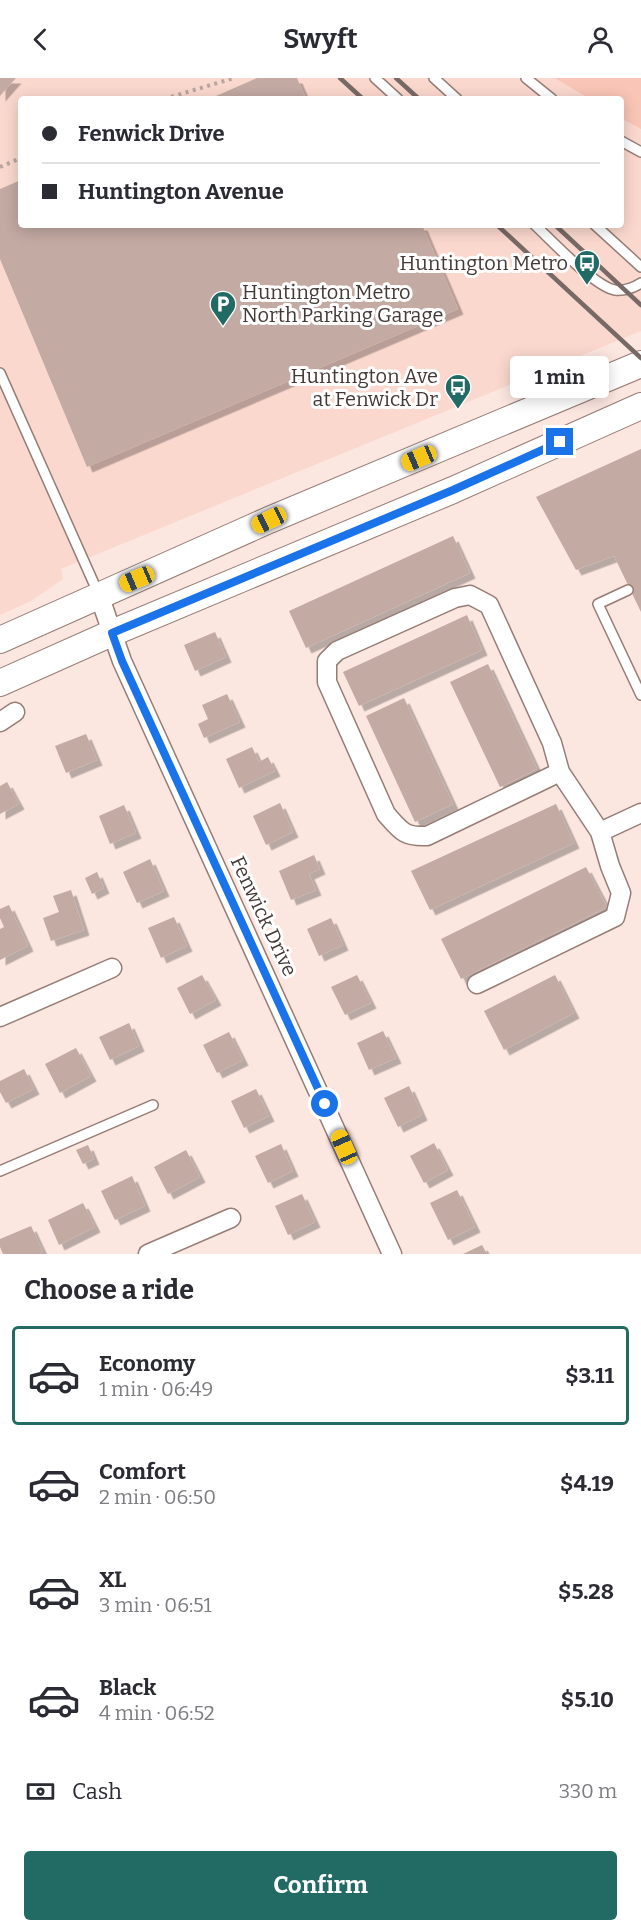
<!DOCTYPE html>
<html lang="en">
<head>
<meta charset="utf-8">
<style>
  body { margin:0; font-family:Bitter,serif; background:#f2f2f3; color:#2b2b33; height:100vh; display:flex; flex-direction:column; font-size:22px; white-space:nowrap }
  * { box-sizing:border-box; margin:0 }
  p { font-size:20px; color:#7c7c81 }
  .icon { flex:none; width:33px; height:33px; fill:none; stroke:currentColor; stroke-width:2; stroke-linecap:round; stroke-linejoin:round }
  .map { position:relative; height:1176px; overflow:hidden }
  .drawer { display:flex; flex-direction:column; background:#fff; flex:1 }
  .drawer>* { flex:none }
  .banner { position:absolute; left:18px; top:18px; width:606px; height:132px; border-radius:6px; box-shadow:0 3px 15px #0003; display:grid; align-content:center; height:132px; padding:0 24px; background:#fff }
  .end { position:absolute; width:27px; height:27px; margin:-14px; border:8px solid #1a73e8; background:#fff; box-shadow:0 0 0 3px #fff }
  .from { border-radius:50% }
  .bubble { position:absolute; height:42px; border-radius:6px; background:#fff; box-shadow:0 3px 15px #0003; font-size:20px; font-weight:700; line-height:42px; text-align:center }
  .car { position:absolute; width:18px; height:36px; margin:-18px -9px; border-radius:8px; box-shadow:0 0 4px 2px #0007; background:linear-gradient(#f5c518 24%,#345 0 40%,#f5c518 0 76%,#345 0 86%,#f5c518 0) }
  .banner b { display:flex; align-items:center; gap:21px; height:57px; font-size:22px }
  .banner b+b { border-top:2px solid #e1e1e2 }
  .banner i { width:15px; height:15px; background:#2b2b33 }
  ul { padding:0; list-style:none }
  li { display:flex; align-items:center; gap:18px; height:99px; margin:0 12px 9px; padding:0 12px; border:3px solid transparent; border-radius:6px }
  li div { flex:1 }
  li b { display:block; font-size:22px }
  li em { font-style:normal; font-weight:700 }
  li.current { border-color:#226b64 }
  li>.icon { width:54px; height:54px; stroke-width:1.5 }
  h2 { padding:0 24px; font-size:27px; line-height:72px }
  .pay { display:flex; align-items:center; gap:15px; height:66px; padding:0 24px; font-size:22px }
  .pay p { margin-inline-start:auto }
  .button { display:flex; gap:12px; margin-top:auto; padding:12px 24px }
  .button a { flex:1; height:69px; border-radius:6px; background:#226b64; color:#fff; font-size:24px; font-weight:700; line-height:69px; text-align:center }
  header { display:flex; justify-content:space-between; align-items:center; height:78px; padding:0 24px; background:#fff; font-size:27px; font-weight:700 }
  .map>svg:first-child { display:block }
  .built { fill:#fbd8ce; fill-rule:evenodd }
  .green { fill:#f9c5b7 }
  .building { fill:#c3aaa3; filter:url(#shadow) }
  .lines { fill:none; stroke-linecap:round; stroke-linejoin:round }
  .lane-casing { stroke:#957d76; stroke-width:12 }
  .street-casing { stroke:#957d76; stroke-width:21 }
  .secondary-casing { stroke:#957d76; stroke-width:28 }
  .path { stroke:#b8a6a1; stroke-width:4; stroke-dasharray:3 4.5; stroke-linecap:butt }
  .lane { stroke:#fff; stroke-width:9 }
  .street { stroke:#fff; stroke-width:18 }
  .secondary { stroke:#fff; stroke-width:26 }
  .rail { stroke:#776966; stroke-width:4.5 }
  .route { stroke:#1a73e8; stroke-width:8 }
  .labels { text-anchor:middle; stroke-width:6; stroke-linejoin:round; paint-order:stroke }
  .poi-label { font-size:20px; fill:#443937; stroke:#fff; text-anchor:end }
  .street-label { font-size:20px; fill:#443937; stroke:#fff }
</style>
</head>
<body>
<header><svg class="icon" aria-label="back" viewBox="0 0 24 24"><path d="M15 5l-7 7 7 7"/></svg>Swyft<svg class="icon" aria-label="person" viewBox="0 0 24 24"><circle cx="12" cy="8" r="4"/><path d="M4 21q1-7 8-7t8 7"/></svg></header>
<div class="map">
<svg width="641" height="1176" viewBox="0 0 641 1176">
  <defs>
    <filter id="shadow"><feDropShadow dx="5.5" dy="5.5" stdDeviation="0" flood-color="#0004"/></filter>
  </defs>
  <rect width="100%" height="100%" fill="#fce6e0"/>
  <path class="built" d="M0,0H641V253L61,491L63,501L31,523L0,537ZM21,21H621V147H21Z"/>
  <path class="green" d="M555,0H641V51L621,40V21H590Z"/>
  <path class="building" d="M0,0H16L0,18Z
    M257,0H297L306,21H209Z
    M21,102V147H422L458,231L87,389L0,181V111Z
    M641,371V534L614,478L576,492L536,419Z
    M453,458L470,495L306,570L289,533Z
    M467,537L482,572L359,628L343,594Z
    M215,554L226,579L195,593L184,567Z
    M488,586L537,691L500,709L450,604Z
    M227,616L240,644L204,660L198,646L208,641L202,627Z
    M404,620L453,726L415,744L366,638Z
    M86,656L97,682L66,695L55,668Z
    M252,669L259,684L268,679L275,693L239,710L226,681Z
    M7,704L19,726L0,736V708Z
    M280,725L293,754L266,767L253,738Z
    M556,726L574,765L430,832L411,793Z
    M124,727L136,755L110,766L99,738Z
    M314,777L320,791L309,796L316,812L291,822L279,793Z
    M150,781L164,813L137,825L123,794Z
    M586,789L607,829L461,901L441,861Z
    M97,794L104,810L92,816L85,800Z
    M71,812L84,852L51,863L43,840L59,834L53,818Z
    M9,827L28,868L0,882V851L4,849L0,840V831Z
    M174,839L187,868L161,880L148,850Z
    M331,840L343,867L319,878L307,851Z
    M202,897L216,922L190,936L177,910Z
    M357,897L371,925L345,937L331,909Z
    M555,897L574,935L504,972L484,933Z
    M129,945L139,968L110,982L99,959Z
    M383,953L396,980L369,992L357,965Z
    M229,954L243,982L217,995L203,967Z
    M76,970L91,998L60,1015L45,986Z
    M24,991L34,1011L6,1025L0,1014V1003Z
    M409,1008L422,1037L398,1049L384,1020Z
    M256,1011L269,1038L244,1050L231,1023Z
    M434,1065L448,1092L424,1105L410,1078Z
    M281,1066L293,1093L268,1105L255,1078Z
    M88,1067L94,1081L83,1086L76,1072Z
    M186,1072L200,1099L168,1116L154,1089Z
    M132,1098L145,1128L115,1142L101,1113Z
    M457,1112L475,1149L448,1162L430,1125Z
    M302,1116L315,1144L288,1157L275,1128Z
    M83,1125L95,1149L59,1167L48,1142Z
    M31,1148L43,1174L39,1176H3L0,1169V1161Z
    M482,1167L487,1176H463Z"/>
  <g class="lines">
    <g class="lane-casing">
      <path id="lane" d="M375,0L398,21
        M434,0L457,21
        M526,0L552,21
        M621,63L641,74
        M535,147C552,163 594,208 615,212C624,213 633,210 641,205
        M595,147L641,189
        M0,295L99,517
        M628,512L598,526L641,617
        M0,1093L153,1027"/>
    </g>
    <g class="street-casing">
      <path id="street" d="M99,517L122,583L392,1176
        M0,644L15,634
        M600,754L641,735
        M477,906L615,839L621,815L610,788L600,754L560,694L552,665L489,527L470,517L455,520L337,573L327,583V604L386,736C401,753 404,759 427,758L560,694
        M0,939L112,890
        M148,1176L231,1140"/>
    </g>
    <g class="secondary-casing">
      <path id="secondary" d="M0,562L269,442L641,286
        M0,605L112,555L453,412L641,328"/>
    </g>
    <path class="path" d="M164,21L234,0
      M0,89L21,80"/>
    <use href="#lane" class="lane"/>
    <use href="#street" class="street"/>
    <use href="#secondary" class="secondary"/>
    <path class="rail" d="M340,0L363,21
      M396,0L419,21
      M497,147L641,280
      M555,147L641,227"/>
  </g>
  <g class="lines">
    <path class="route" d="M325,1026L122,583L112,555L453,412L560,364"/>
  </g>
  <defs>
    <g id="bus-pin" transform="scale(1.35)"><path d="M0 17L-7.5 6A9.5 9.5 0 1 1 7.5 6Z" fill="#226b64" stroke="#fff"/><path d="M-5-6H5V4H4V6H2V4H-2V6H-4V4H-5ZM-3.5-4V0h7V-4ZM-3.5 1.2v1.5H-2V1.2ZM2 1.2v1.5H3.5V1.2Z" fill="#fff"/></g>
    <g id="parking-pin" transform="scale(1.35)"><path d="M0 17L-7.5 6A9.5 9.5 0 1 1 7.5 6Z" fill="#226b64" stroke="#fff"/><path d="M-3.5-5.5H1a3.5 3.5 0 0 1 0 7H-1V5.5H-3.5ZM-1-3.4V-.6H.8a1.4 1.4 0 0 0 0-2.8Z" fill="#fff"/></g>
  </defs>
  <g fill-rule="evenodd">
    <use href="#bus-pin" x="587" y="185"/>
    <use href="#parking-pin" x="223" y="226"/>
    <use href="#bus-pin" x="458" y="309"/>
  </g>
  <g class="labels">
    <g class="poi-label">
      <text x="568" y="192">Huntington Metro</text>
      <text x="242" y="221" text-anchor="start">Huntington Metro<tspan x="242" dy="23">North Parking Garage</tspan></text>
      <text x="438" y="305">Huntington Ave<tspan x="438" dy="23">at Fenwick Dr</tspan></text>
    </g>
    <g class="street-label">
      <text transform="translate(264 838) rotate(65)" y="7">Fenwick Drive</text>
    </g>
  </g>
</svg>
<i class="end from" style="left:325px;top:1026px"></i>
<i class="end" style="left:560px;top:364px"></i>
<div class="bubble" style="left:510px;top:278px;width:99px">1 min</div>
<i class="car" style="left:419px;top:380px;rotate:247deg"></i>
<i class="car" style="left:269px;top:442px;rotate:245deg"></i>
<i class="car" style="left:137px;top:501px;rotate:247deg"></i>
<i class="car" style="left:344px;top:1069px;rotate:336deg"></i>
<div class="banner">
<b><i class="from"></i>Fenwick Drive</b>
<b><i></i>Huntington Avenue</b>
</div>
</div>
<section class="drawer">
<h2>Choose a ride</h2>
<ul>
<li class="current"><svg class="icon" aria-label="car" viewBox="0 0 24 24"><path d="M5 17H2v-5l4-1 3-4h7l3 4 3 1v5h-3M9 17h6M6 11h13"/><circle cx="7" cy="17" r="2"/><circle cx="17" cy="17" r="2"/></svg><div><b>Economy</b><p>1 min · 06:49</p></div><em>$3.11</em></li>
<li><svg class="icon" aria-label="car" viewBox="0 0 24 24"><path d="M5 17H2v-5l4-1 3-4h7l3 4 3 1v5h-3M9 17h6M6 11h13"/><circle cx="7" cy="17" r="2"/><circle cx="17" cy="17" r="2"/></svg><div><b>Comfort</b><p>2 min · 06:50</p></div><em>$4.19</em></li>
<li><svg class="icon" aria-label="car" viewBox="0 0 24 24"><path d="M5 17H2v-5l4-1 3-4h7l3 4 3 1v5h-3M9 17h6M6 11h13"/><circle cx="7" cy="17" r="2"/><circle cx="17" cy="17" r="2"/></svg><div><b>XL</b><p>3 min · 06:51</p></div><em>$5.28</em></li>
<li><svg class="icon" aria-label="car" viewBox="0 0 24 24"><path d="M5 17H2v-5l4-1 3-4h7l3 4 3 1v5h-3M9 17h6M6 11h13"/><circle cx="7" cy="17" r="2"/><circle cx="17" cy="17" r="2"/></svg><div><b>Black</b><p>4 min · 06:52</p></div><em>$5.10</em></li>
</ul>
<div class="pay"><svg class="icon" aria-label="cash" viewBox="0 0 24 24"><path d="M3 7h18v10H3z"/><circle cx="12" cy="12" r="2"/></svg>Cash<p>330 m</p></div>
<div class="button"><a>Confirm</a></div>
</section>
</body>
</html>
